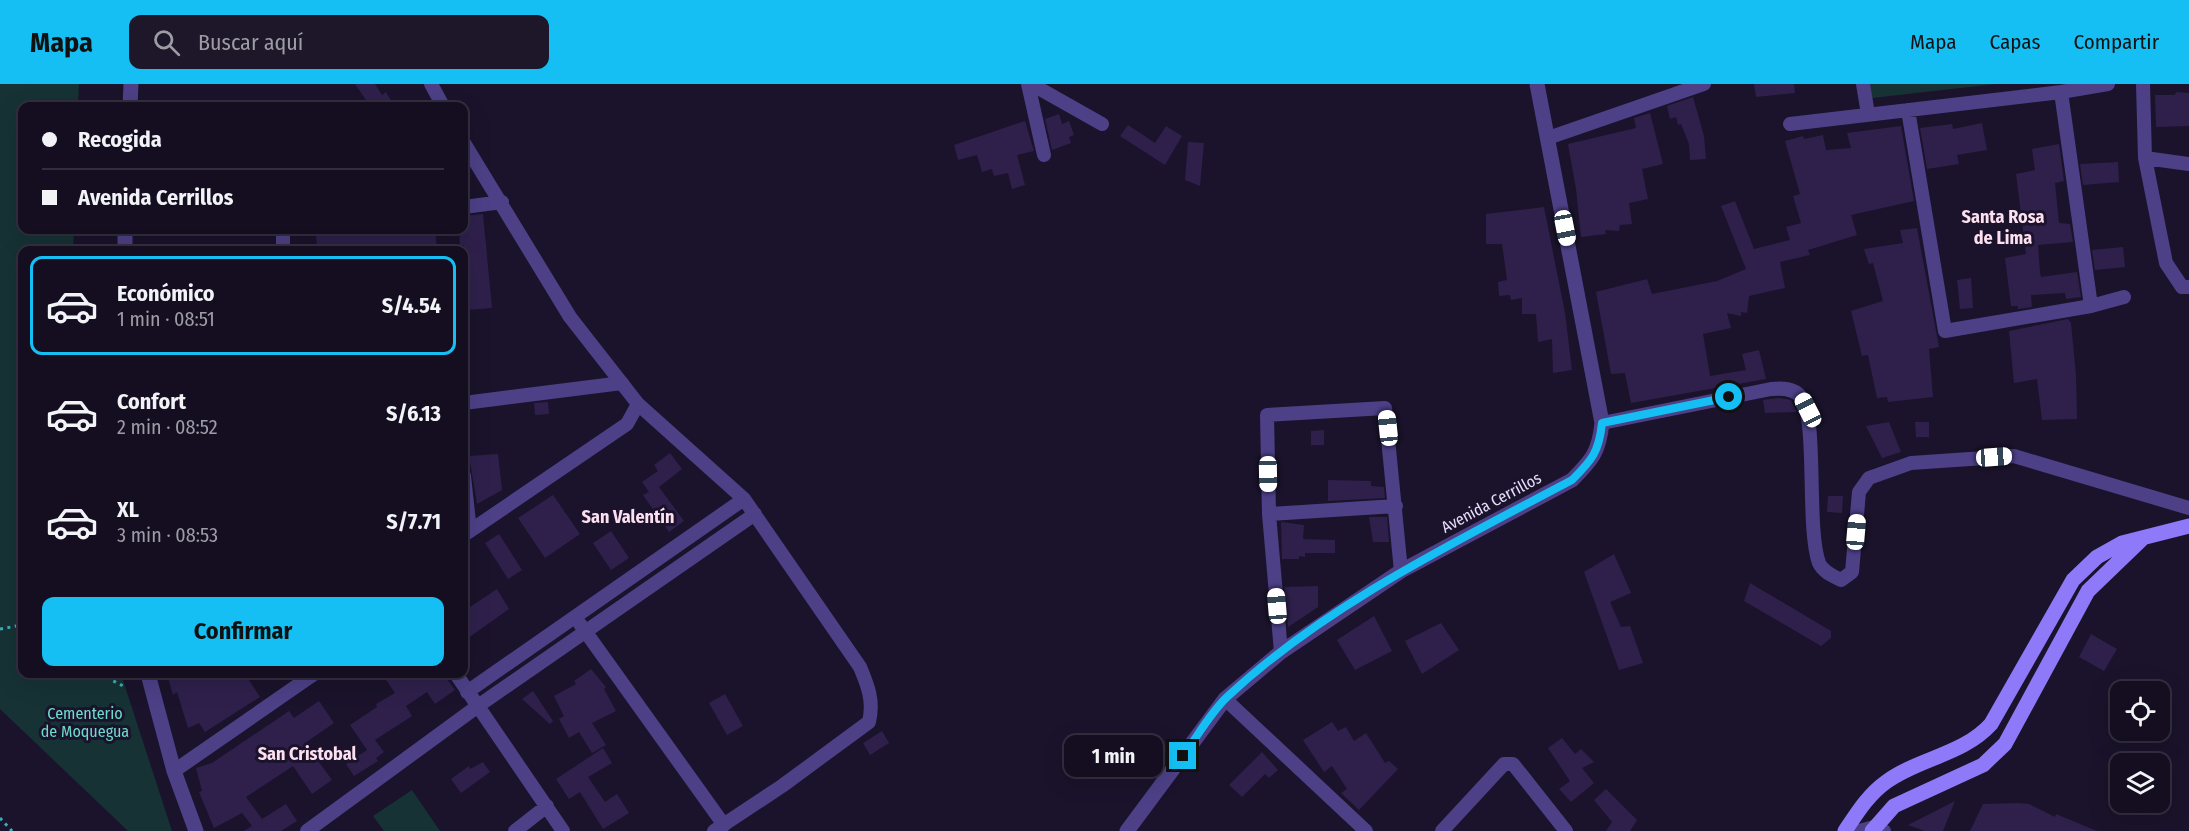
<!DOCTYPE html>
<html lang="es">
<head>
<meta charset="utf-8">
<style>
  body { margin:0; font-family:"Fira Sans Condensed",sans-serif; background:#1d1729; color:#f1f3f6; height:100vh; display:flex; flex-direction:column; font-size:22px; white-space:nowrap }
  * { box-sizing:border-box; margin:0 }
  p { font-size:20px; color:#9d9ca5 }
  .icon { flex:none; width:33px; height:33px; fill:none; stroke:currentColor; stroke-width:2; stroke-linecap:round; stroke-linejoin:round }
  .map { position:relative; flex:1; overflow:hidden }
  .details { position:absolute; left:18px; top:162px; width:450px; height:432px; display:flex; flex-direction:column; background:#140e20; border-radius:12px; box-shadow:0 6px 24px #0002,0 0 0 2px #332e3e }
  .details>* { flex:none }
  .hud { position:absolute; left:18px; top:18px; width:450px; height:132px; border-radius:12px; box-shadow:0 6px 24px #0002,0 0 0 2px #332e3e; display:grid; align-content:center; height:132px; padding:0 24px; background:#140e20 }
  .controls { position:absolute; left:2110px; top:597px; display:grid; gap:12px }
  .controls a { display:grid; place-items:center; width:60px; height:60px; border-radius:12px; background:#140e20; box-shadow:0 6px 24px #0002,0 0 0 2px #332e3e; font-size:30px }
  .end { position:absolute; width:27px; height:27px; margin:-14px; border:8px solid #15bff3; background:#111; box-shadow:0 0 0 3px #111 }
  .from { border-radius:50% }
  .bubble { position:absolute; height:42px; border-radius:12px; background:#140e20; box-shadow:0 6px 24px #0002,0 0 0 2px #332e3e; font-size:20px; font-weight:700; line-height:42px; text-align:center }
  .car { position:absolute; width:18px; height:36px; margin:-18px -9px; border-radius:8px; box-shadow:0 0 4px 2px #0007; background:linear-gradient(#fff 24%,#345 0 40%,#fff 0 76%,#345 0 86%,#fff 0) }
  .hud b { display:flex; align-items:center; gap:21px; height:57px; font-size:22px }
  .hud b+b { border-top:2px solid #332e3e }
  .hud i { width:15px; height:15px; background:#f1f3f6 }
  ul { padding:10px 0 0; list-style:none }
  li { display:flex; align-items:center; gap:18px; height:99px; margin:0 12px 9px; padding:0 12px; border:3px solid transparent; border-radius:12px }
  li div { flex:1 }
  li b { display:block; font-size:22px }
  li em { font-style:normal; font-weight:700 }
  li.on { border-color:#15bff3 }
  li>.icon { width:54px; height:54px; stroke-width:1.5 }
  .button { display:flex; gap:12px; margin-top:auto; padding:12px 24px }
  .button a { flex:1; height:69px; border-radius:12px; background:#15bff3; color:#111; font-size:24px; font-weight:700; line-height:69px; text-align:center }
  header { display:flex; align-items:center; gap:36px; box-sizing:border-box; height:84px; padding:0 30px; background:#15bff3; color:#111 }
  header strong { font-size:28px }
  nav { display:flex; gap:33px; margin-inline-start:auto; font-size:21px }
  .search { width:420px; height:54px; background:#1d1729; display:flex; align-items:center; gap:15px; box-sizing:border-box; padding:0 21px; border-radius:12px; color:#9d9ca5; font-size:22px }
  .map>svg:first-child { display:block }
  .green { fill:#163235 }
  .building { fill:#2e204b }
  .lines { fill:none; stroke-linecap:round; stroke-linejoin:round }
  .path { stroke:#38afb8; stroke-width:3; stroke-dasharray:3 4.5; stroke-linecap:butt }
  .minor { stroke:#4d4087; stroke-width:14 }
  .tertiary { stroke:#4d4087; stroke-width:15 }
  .secondary { stroke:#8e7af8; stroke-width:15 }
  .route { stroke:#15bff3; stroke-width:8 }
  .labels { text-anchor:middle; stroke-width:6; stroke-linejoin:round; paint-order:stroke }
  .street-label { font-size:16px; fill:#e6defd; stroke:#1a132b }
  .park-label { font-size:16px; fill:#6cdcce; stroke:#1a132b }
  .neighbourhood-label { font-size:18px; font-weight:bold; fill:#fde0ef; stroke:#1a132b }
</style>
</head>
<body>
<header>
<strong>Mapa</strong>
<div class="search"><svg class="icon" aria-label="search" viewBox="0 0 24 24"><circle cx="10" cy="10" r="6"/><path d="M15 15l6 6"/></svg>Buscar aquí</div>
<nav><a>Mapa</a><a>Capas</a><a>Compartir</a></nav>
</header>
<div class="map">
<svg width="2189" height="747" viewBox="0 0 2189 747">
  <rect width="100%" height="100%" fill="#1a132b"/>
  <path class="green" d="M0,0H79L78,22H22V146H74L73,166H22V590H121L172,747H128L0,625Z
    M1869,0H1996L1872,14Z
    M412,706L440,747H384L373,732Z"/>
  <path class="building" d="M355,0H375L382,11L386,8L394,22H363L368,19Z
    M1754,0H1794L1795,9L1756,13Z
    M2176,8L2189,9V42L2156,43L2155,11H2175Z
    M1693,13L1704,52L1706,75L1690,76L1689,60L1681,40L1678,41L1676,33L1670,35L1667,22Z
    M1650,29L1663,80L1642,85L1648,115L1629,119L1632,140L1620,141L1619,147L1605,146L1606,150L1581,153L1576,105L1568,60L1636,44L1634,34Z
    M1059,30L1062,40L1069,37L1074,51L1069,53L1071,59L1052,66L1045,35Z
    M1025,37L1034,67L1017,71L1025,101L1012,105L1008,89L994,92L992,85L982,88L977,71L958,76L954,61Z
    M1982,39L1987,66L1957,71L1959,80L1927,85L1920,44L1952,40L1953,45Z
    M1128,41L1155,59L1166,42L1182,52L1165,81L1120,52Z
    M1901,42L1914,117L1851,131L1857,151L1808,166L1810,171L1780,178L1785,204L1749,212L1747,229L1741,228V232L1727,229L1731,244L1703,250L1710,292L1746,286L1742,270L1759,266L1766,295L1631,319L1625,289L1611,290L1596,208L1647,195L1652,210L1717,197L1746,185L1721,122L1735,117L1754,165L1790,156L1786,143L1801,139L1793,112L1800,110L1785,57L1803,52L1804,55L1823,51L1826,66L1851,64L1847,49Z
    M1188,58L1204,59L1200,102L1185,96Z
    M2059,60L2064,97L2055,99L2059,139L2070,140L2073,158L2038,161L2040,188L2041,193L2077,188L2081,213L2066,215L2065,209L2031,211L2032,223L2018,225V222H2011L2005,174L2026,170L2016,90L2035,86L2032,65Z
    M2118,78L2119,98L2083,101L2080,80Z
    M1544,123L1565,229L1572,286L1553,289L1552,255L1538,258L1536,230H1522V214L1511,216L1510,211L1499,212L1498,198L1507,196L1502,160H1486V130Z
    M483,130L492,224L467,226L464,161L460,162L459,146H464V132Z
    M1917,144L1939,263L1929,265L1933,313L1888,318L1887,313L1877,314L1868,271L1862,272L1851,227L1883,217L1873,179L1869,180L1864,165L1903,159L1900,146Z
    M344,146H435L437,166H317L316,148Z
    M2123,163L2125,183L2095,186L2092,166Z
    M1971,194L1973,224L1960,225L1957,196Z
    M2068,235L2071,239L2076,291L2077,335L2042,336L2037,295L2014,299L2009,247Z
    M1779,314L1791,316L1797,328L1765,329L1763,316Z
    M548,318L549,330L535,331L534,319Z
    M1889,338L1901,368L1882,374L1866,342Z
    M1915,338H1929V353H1916Z
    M1324,346V361H1311V347Z
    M670,369L682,385L659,403L684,437L669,448L643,411L649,408L642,398L658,387L654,381Z
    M498,370L502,406L477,420L469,372Z
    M1328,396L1371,397V402L1384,403L1385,414L1328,417Z
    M553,411L580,450L545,474L518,434Z
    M1828,412H1843L1842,429L1827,428Z
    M1369,433H1387L1389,458H1373Z
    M1281,438L1304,441L1303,455L1335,456V469H1305V473L1299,472V475H1282Z
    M611,447L629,474L611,486L593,459Z
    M499,450L522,486L508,495L485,459Z
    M1614,470L1631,509L1610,518L1621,543L1630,542L1643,579L1619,586L1584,488Z
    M1750,499L1831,547V554L1821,562L1744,517Z
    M1318,502V523L1288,543L1284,503Z
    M497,505L509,525L464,557V527Z
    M1374,532L1392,567L1355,586L1337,556Z
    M1441,539L1459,566L1422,590L1405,557Z
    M2091,550L2117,565L2104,587L2079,573Z
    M591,585L606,603L604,605L616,627L592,639L606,661L592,669L579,648L569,654L559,635L564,632L554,612L576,600L574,597Z
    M167,590H245L260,613L205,648L199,639L188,644L177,608L173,611Z
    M382,590H443L455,606L435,620L427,608L406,622L412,632L375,656L384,668L376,674L378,677L354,692L346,680L367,666L350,641L377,623L376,620L395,609Z
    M533,607L553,637L550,640L522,615Z
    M725,610L743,642L727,651L709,619Z
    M319,617L334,639L305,659L332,696L312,710L293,682L246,713L262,735L286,720L297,737L281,747H244L252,742L242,729L214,744L199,708L202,707L196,684L212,679L289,627L294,634Z
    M1332,638L1338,647L1346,643L1354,657L1366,649L1385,679L1389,677L1398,685L1359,726L1341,709L1347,705L1332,682L1324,688L1303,656Z
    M882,647L889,659L870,671L863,659Z
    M1562,654L1575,670L1581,665L1594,678L1582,684L1594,699L1571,718L1559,705L1570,697L1548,664Z
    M603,664L612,679L588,693L605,718L617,710L629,729L603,745L580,708L569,715L556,695Z
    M1262,668L1278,686L1269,694L1265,690L1242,713L1229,701Z
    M483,678L490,688L461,709L451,695L469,682L470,685Z
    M1606,705L1637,736L1630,747H1606L1612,738L1594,716Z
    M1955,717L1943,747H1925L1908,741Z
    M2019,719L2029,720L2055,733L2056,730L2097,747H1970L1983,720Z"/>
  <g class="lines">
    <path class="path" d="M0,545L22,541
      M100,590L125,603
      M0,734L12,747"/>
    <path class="minor" d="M431,0L443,22
      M1028,0L1044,71
      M1031,0L1102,40
      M1863,0L1868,30
      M2143,0L2145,74L2166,179L2182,203H2189
      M2061,8L2091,222
      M1908,26L1945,247L2091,222L2124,213
      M1790,40L2061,8L2108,0
      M1548,54L1704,0
      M464,59L570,233L638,320L744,415L860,583C868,602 874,617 869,638L782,702L714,747
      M2145,74L2189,80
      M464,123L502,118
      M283,166V146
      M464,319L622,299
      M1602,339L1771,305C1782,304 1794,304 1801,313C1818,335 1806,443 1819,479C1823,488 1833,492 1841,496L1852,488L1859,408L1869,394L1911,379L2014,372L2189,424
      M464,392L470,447
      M1269,430L1396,422
      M464,451L627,340L638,320
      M580,540L724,741
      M1281,568L1269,430L1267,331L1385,324L1401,487
      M456,590L563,747
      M467,608L744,415
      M1225,615L1366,747
      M174,687L314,590
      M307,747L478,622L755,430
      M515,747L547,722
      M1442,747L1504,680H1513L1566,747
      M1859,747L1874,743L1884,747"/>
    <path class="tertiary" d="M130,22L131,0
      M125,166V146
      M148,590L174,687L196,747
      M1127,747L1225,615L1281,568L1401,487L1572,396C1592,376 1599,368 1602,339L1537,0"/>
    <path class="secondary" d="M1845,747C1857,729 1868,711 1886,698C1919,674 1963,671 1991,640L2073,496L2097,473L2122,459L2189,442
      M1872,747L1894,722L1983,681L2005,660L2088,507L2142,455"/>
  </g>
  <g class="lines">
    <path class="route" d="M1183,672C1197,653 1210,629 1227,613C1324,522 1455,458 1572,396C1592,376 1599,368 1602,339L1729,313"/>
  </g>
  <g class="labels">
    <g class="street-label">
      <text transform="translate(1491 418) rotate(-28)" y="6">Avenida Cerrillos</text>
    </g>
    <g class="park-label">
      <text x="85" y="635">Cementerio<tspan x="85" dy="18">de Moquegua</tspan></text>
    </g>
    <g class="neighbourhood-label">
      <text x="2003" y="139">Santa Rosa<tspan x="2003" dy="21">de Lima</tspan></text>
      <text x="628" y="439">San Valentín</text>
      <text x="307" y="676">San Cristobal</text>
    </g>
  </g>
</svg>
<div class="controls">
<a><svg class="icon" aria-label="locate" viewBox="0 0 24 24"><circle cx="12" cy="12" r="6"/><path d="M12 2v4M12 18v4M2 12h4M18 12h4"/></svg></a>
<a><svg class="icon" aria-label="layers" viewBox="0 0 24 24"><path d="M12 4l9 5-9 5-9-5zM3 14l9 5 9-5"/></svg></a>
</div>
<i class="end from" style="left:1729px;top:313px"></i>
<i class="end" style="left:1183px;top:672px"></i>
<div class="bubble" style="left:1064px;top:651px;width:99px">1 min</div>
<i class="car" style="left:1565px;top:144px;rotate:169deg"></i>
<i class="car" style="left:1808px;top:326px;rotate:333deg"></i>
<i class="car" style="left:1388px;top:344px;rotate:354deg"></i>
<i class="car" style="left:1994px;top:373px;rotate:86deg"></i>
<i class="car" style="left:1268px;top:390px;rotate:179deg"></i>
<i class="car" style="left:1856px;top:448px;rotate:5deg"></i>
<i class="car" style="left:1277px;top:522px;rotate:355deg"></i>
<div class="hud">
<b><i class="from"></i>Recogida</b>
<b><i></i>Avenida Cerrillos</b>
</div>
<section class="details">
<ul>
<li class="on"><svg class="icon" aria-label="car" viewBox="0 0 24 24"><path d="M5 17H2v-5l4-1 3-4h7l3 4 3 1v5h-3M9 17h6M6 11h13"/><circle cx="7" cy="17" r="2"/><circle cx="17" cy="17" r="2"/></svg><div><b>Económico</b><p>1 min · 08:51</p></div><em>S/4.54</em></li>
<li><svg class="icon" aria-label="car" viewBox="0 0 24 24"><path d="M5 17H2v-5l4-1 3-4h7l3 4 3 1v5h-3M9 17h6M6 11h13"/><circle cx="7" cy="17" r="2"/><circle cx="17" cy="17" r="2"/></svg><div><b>Confort</b><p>2 min · 08:52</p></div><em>S/6.13</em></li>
<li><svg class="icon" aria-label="car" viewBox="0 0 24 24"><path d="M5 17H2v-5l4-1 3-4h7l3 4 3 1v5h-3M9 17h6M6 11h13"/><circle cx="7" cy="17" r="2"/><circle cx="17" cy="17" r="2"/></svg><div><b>XL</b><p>3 min · 08:53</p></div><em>S/7.71</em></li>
</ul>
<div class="button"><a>Confirmar</a></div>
</section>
</div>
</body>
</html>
